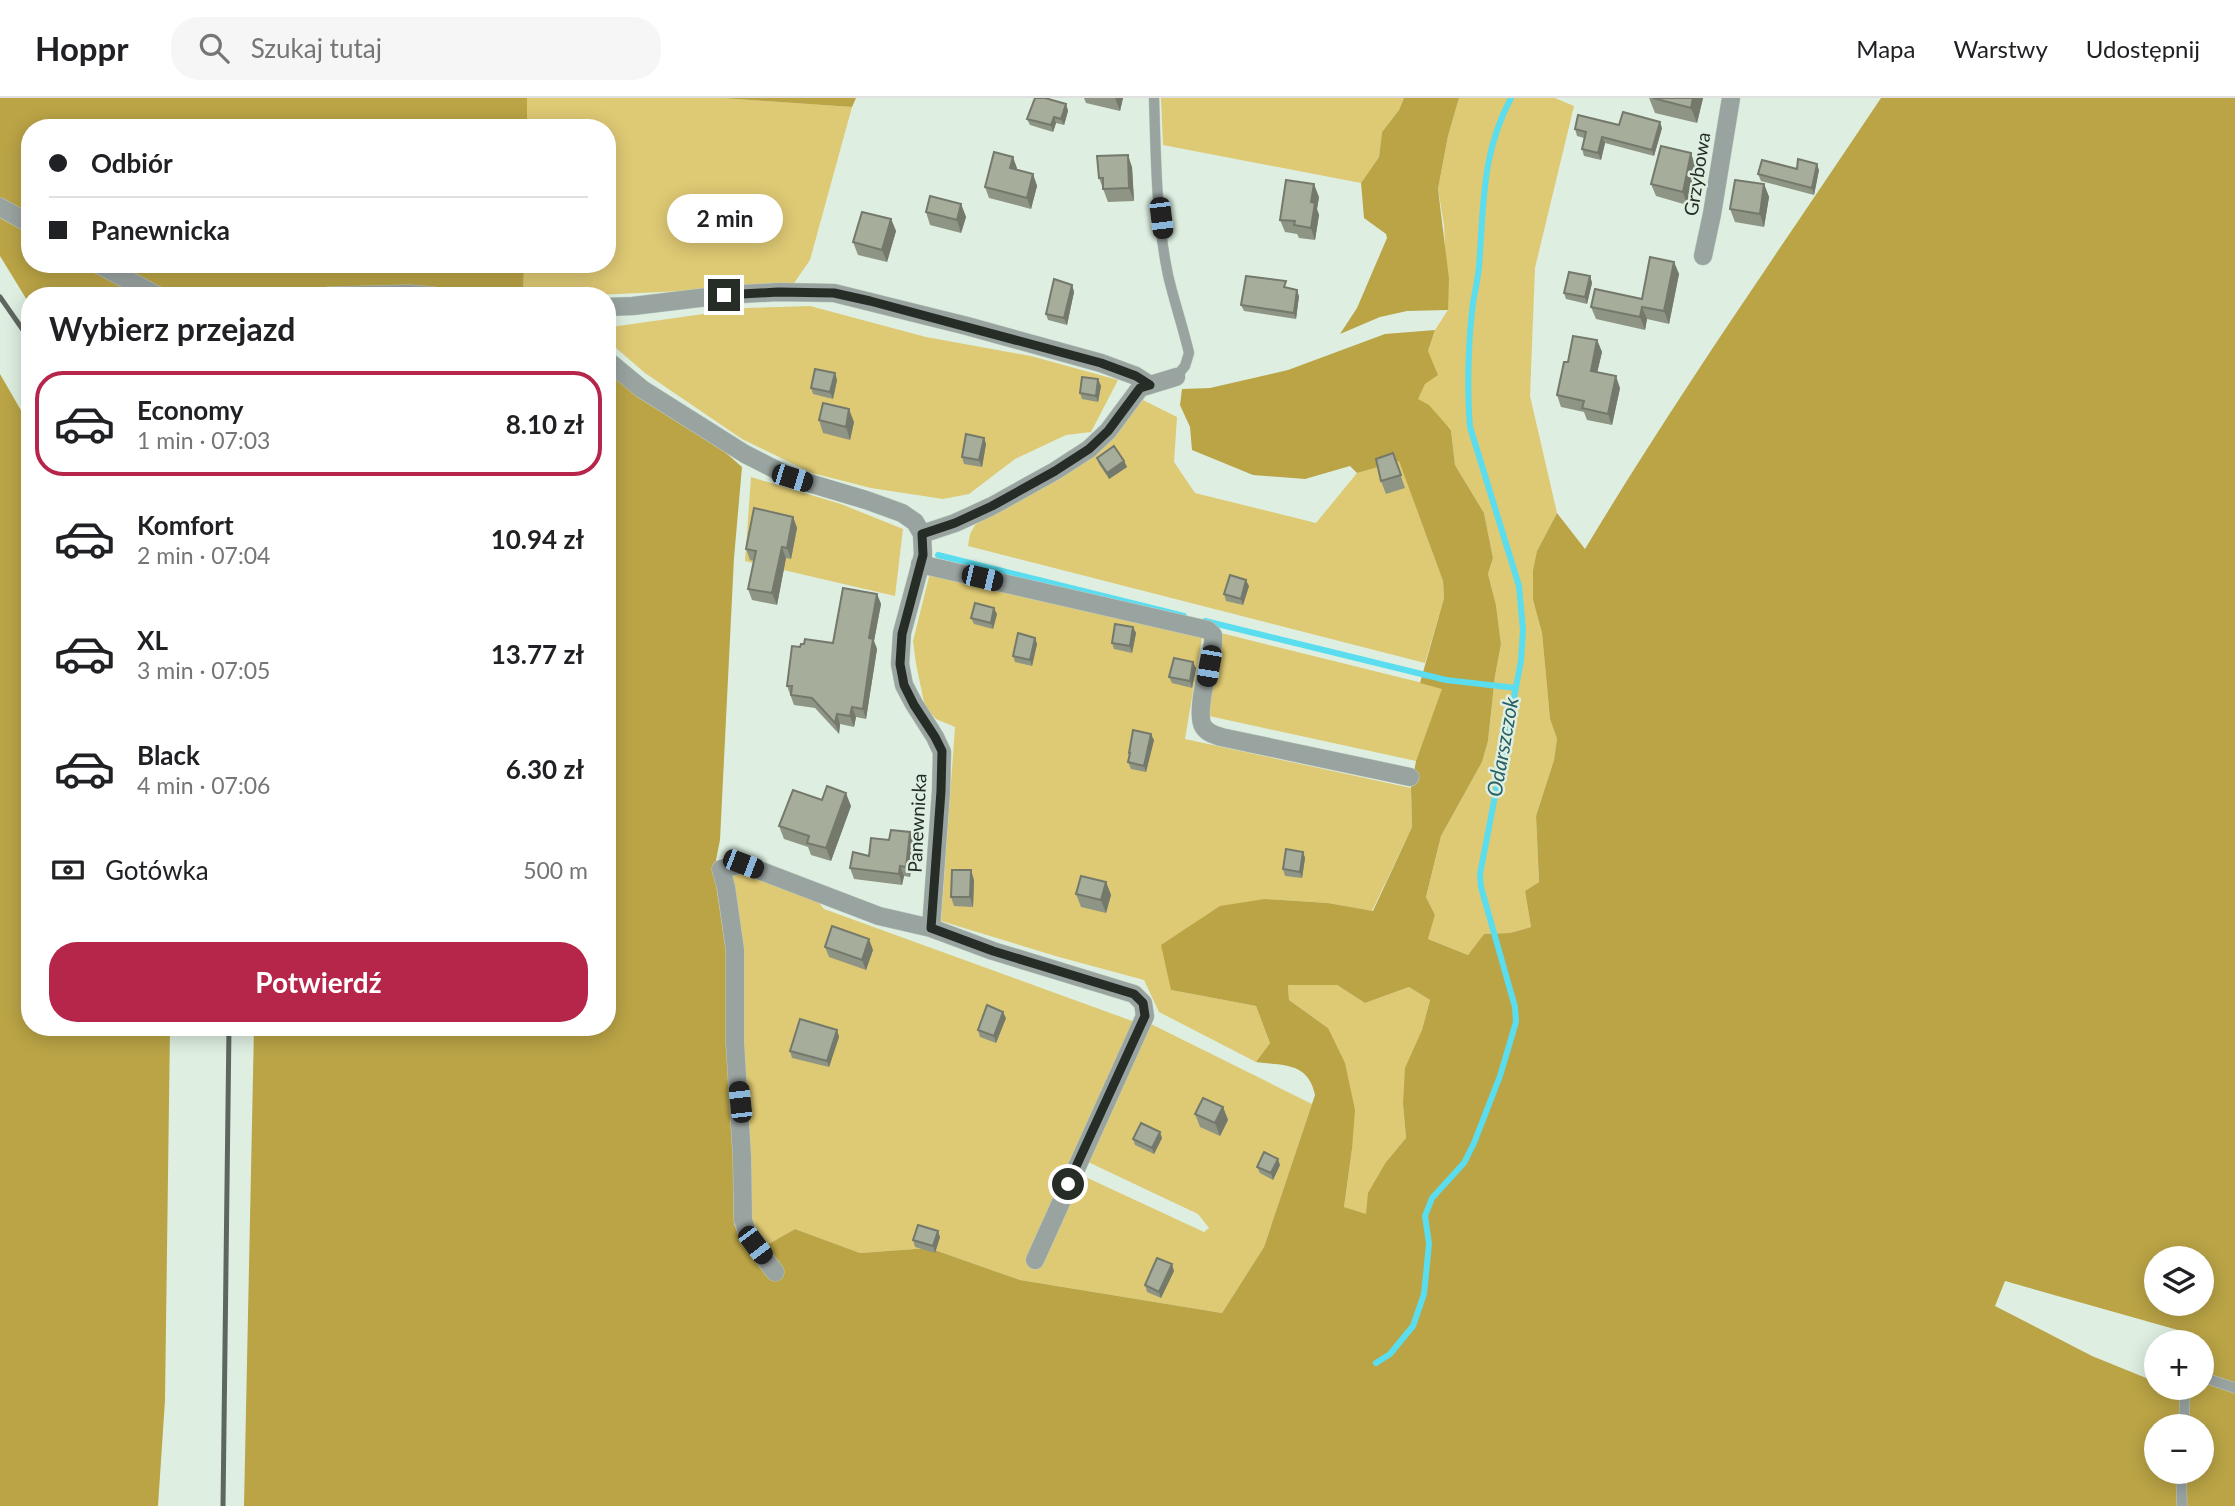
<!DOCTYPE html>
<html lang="pl">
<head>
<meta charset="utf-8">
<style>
  body { margin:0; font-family:Lato,sans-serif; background:#f6f6f6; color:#202124; height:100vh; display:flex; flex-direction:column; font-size:26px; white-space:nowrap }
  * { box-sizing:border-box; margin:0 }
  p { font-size:23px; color:#757577 }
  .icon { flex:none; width:38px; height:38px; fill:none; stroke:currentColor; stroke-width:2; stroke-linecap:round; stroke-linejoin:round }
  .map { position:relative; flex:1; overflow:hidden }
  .drawer { position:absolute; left:21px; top:189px; width:595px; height:749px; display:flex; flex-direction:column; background:#fff; border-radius:28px; box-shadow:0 4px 18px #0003 }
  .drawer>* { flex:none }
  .banner { position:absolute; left:21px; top:21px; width:595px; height:154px; border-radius:28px; box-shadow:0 4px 18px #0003; display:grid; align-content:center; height:154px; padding:0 28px; background:#fff }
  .tools { position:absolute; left:2144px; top:1148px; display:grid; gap:14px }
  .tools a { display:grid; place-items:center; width:70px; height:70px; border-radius:50%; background:#fff; box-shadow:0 4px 18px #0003; font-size:35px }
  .end { position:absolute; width:32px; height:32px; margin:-16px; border:9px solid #262d27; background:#fff; box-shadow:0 0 0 4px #fff }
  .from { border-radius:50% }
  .bubble { position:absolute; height:49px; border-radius:24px; background:#fff; box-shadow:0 4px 18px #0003; font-size:23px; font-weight:700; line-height:49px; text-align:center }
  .car { position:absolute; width:21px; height:42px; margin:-21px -10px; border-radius:9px; box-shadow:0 0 5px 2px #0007; background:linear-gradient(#222 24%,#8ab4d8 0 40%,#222 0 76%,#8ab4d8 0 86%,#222 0) }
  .banner b { display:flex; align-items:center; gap:24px; height:66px; font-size:26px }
  .banner b+b { border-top:2px solid #e0e0e0 }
  .banner i { width:18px; height:18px; background:#202124 }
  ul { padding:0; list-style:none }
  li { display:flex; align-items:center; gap:21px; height:105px; margin:0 14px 10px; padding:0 14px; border:4px solid transparent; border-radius:28px }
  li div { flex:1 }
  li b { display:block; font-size:26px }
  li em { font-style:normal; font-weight:700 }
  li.on { border-color:#b6254a }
  li>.icon { width:63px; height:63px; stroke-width:1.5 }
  h2 { padding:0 28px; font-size:32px; line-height:84px }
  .pay { display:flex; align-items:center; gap:18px; height:77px; padding:0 28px; font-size:26px }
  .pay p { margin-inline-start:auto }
  .button { display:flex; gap:14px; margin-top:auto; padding:14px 28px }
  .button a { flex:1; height:80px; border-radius:28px; background:#b6254a; color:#fff; font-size:28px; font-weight:700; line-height:80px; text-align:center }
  header { display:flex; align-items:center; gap:42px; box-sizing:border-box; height:98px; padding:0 35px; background:#fff; border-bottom:2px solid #e0e0e0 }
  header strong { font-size:33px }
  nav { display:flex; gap:38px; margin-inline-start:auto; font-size:24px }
  .search { width:490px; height:63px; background:#f6f6f6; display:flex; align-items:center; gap:18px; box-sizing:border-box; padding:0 24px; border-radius:28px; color:#757577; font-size:26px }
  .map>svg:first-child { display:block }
  .green { fill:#dec974 }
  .forest { fill:#baa446; fill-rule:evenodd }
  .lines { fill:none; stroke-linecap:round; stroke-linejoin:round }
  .stream { stroke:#59ddef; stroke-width:6 }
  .lane-casing { stroke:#bdccc0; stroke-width:11 }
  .street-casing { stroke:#bdccc0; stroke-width:19 }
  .lane { stroke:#99a3a0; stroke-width:10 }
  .street { stroke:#99a3a0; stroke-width:18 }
  .rail { stroke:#5d675f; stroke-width:5 }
  .wall { fill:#8f9585 }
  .shaded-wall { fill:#74796c }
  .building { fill:#a6ad9b; stroke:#74796c; stroke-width:2 }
  .route { stroke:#262d27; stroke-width:9 }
  .labels { text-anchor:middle; stroke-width:5; stroke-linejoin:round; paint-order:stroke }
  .street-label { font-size:19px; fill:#262d27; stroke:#deefe1 }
  .water-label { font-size:21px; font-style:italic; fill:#285f66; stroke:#deefe1 }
</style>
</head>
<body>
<header>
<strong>Hoppr</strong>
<div class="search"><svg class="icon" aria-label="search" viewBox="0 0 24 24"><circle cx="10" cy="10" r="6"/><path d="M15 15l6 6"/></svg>Szukaj tutaj</div>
<nav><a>Mapa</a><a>Warstwy</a><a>Udostępnij</a></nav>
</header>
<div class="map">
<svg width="2235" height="1408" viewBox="0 0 2235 1408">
  <rect width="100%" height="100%" fill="#deefe1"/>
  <path class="green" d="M527,0H722L852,9L810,162L792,188L574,198H523L524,166H607V30H527Z
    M1161,0H1404L1399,12L1382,34L1379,59L1361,85L1163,47Z
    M1459,0H1555L1574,8L1535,170L1530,298L1557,415L1537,453L1533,502L1542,535L1550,621L1557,641L1554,662L1536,718L1539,784L1525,793L1531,829L1510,835L1484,836L1468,857L1428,841L1435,817L1426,799L1441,738L1482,664L1488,643L1495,578L1501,546L1496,507L1488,476L1493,460L1484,415L1455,367L1451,331L1417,301L1425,286L1428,253L1435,232L1448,212L1444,127L1438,91L1448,38Z
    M810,208L926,239L1031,258L1118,282L1091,334L1066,337L1015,361L969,396L943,401L871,390L812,375L742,341L645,275L608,243L611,229L746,210Z
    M1143,302L1177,319L1174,364L1195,395L1316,425L1357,375L1399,362L1443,483L1444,500L1425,565L968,448L970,436L975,427L1115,337Z
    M751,379L841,406L903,431L895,498L745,463Z
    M930,475L1202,540L1185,641L1411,690L1412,729L1372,813L1328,805L1265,801L1171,892L1256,908L1270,945L1256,964L1159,914L1144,882L1059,859L941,823L955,629L936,621L925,609L916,566L913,543Z
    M1221,535L1443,590L1416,663L1209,618L1206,612Z
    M737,775L816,801L824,811L1135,924L1026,1165L1037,1170L1079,1076L1204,1134L1209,1130L1198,1116L1086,1063L1149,925L1312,1006L1264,1149L1222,1215L1020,1182L929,1150L860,1155L795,1131L765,1149L751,1131L731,780Z
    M1288,887H1337L1365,905L1409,889L1430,902L1403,1006L1406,1040L1386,1064L1367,1117L1344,1109L1352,1051L1328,930L1289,902Z"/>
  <path class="forest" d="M0,0H527V30H30V166H524L523,198H30V207L0,158Z
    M722,0H856L852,9Z
    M1404,0H1459L1448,38L1438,91L1449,181L1448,212L1407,213L1380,219L1340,236L1357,210L1387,140L1386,136L1364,120L1361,85L1379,59L1382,34L1399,12Z
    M1881,0H2235V1408H244L254,929H607V275L717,347L742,369L734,460L720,742L714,772L726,853L728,964L737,1071L734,1126L750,1157L795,1131L860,1155L929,1150L1020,1182L1222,1215L1264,1149L1315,997C1308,964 1284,968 1256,964L1270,945L1256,908L1171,892L1161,847L1220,808L1265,801L1328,805L1373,813L1412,729L1411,690L1416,663L1442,591L1420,585L1444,500L1443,483L1399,363L1357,375L1350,368L1305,381L1253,377L1192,352L1190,329L1180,307L1182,291L1210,290L1288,272L1385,236L1435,232L1428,253L1438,277L1425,286L1418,301L1429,307L1451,332L1455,367L1484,415L1493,460L1488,476L1496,507L1501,546L1495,578L1488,643L1482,664L1441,738L1426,799L1435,817L1428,841L1468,857L1484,836L1510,835L1531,829L1525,793L1539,784L1536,718L1554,662L1557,641L1550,621L1542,535L1533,502V473L1537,453L1557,415L1585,451C1678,296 1781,150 1881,0ZM1288,887H1337L1365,905L1409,889L1430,902L1422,932L1405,970L1403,1006L1406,1040L1386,1064L1368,1095L1366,1116L1344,1109L1352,1051L1355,1012L1345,965L1328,930L1289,902ZM2156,1160H2202V1206H2156ZM2005,1183L2199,1238L2206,1290L2186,1295L2170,1290H2156V1284L2092,1258L1995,1208ZM2156,1328H2202V1374H2156Z
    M0,276L30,328V929H170L165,1302L158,1408H0Z"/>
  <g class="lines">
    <path class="stream" d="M938,457L1184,518
      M1205,523L1446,582L1516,590
      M1376,1265L1390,1256L1413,1228L1424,1196L1429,1146L1425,1118L1432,1100L1464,1065L1474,1045L1500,978L1516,924L1515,909L1481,789L1480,776L1521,563L1523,532L1519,488L1470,329C1467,292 1468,243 1473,205C1475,193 1478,181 1479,168C1484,107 1481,56 1511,0"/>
    <g class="lane-casing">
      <path id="lane" d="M1154,0C1156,59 1156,119 1168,177C1174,203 1183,229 1189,255L1185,268L1176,279
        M2202,1279L2235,1290
        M2184,1328L2185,1290
        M2181,1374L2182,1408"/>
    </g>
    <g class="street-casing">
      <path id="street" d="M0,109L30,126
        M1703,158L1712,116L1731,0
        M98,166L158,198
        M328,198L409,196L434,198
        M607,209L633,208L724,197L778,194L834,195L967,228L1101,265L1136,278L1150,287
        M607,262L642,291L745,356L792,380L866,402L902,415L915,424L922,436L923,457L902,535L900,566L904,587L914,606L935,639L942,654L941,693L931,830L879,818L743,766L721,771L726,789L735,852V945L742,1059L743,1122L749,1140L775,1174
        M922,436L955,425L992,408L1055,373L1089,351L1108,333L1140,290L1176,279
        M920,466L1208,532L1213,537V545C1210,563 1195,613 1203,628C1207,635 1214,637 1221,639L1410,679
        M931,830L993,853L1134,896L1143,905L1145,918L1035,1162"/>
    </g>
    <use href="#lane" class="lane"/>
    <use href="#street" class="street"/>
    <path class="rail" d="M0,199L30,242
      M223,1408L229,929"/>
  </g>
  <path class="wall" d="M1084,0H1123L1120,13L1086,5Z
    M1649,0H1703L1697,25L1655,15Z
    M1066,6L1068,13L1064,27L1056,25L1053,34L1030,27L1027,21Z
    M1619,27L1662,30L1654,58L1605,45L1601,62L1584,58L1582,51L1584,40L1577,38L1575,31Z
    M1691,55L1695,68L1687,107L1656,98L1651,86Z
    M1132,69L1134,103L1108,104L1099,80Z
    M1017,70L1016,72L1033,76L1037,88L1031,111L989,100L985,89Z
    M1797,71L1819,72L1814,97L1761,83L1758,76Z
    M1764,86L1769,99L1764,129L1735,124L1730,111Z
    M1319,99L1317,111L1319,117L1315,142L1299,140L1297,136L1285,134L1280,122Z
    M961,106L966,119L961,135L930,127L926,114Z
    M891,121L896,133L887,164L858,157L853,144Z
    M1674,164L1679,176L1669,226L1647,221L1645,232L1596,221L1591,209L1642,201Z
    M1590,178L1592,185L1587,206L1566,201L1564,195Z
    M1072,187L1074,194L1067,227L1048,222L1046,216Z
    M1288,190L1299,198L1296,221L1244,213L1241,207Z
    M1597,242L1602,254L1597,274L1620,290L1612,327L1587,322L1584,314L1561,309L1557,297L1568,264Z
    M835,275L837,282L833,301L813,296L811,290Z
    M1101,288L1098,304L1082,301L1080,295Z
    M819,322L854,324L850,342L823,335Z
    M984,340L986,346L982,369L964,366L962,359Z
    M1393,355L1405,390L1386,396L1381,383Z
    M1097,360L1124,363L1127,369L1109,381L1099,366Z
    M793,419L797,430L791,461L786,460L777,507L752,502L748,491L754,463L750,462L746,451Z
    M1249,488L1243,507L1226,503L1224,496Z
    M877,496L881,506L874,543L877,551L866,621L856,619L854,629L840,626L839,636L815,610L794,607L787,588L800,549L804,546L833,545Z
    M997,516L993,531L974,526L971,520Z
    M1133,529L1136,535L1132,555L1114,551L1112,545Z
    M1035,540L1037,546L1032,568L1015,564L1013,558Z
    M1196,570L1192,590L1172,585L1169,579Z
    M1154,642L1146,674L1131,671L1128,664L1130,658L1129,655Z
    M822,702L851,708L831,763L811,757L808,749L784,741L779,728Z
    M910,734L914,745L910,779L904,778L902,787L854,781L850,770L889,742Z
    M1303,754L1305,760L1302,780L1285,778L1283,771Z
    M974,782L973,809L954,808L951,799Z
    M1106,784L1111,797L1106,815L1081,809L1076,796Z
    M825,849L873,852L866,872L829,859Z
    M1006,920L996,945L980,939L978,932Z
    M837,932L839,939L829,969L792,960L790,953Z
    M1223,1009L1228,1022L1220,1038L1200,1029L1195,1016Z
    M1162,1040L1154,1056L1135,1047L1133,1041Z
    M1280,1067L1273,1082L1260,1075L1257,1069Z
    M940,1139L935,1155L915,1149L913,1142Z
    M1174,1173L1161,1200L1147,1194L1145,1187Z"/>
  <path class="shaded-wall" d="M1115,0H1123L1120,13Z
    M1693,0H1703L1697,25L1691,10Z
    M1066,6L1068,13L1064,27L1061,21Z
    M1054,19L1056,25L1053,34L1051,27Z
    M1660,24L1662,30L1654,58L1652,52Z
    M1602,39L1605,45L1601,62L1598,55Z
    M1691,55L1695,68L1687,107L1683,94Z
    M1128,57L1132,69L1134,103L1129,90Z
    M1013,59L1017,70L1014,82L1010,70Z
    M1817,66L1819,72L1814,97L1812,90Z
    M1033,76L1037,88L1031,111L1027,100Z
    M1314,86L1319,99L1317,111L1319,117L1315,142L1311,130V104Z
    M1764,86L1769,99L1764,129L1760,116Z
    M961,106L966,119L961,135L957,122Z
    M891,121L896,133L887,164L882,152Z
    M1674,164L1679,176L1669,226L1664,213Z
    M1590,178L1592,185L1587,206L1585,199Z
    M1072,187L1074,194L1067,227L1064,220Z
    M1297,192L1299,198L1296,221L1294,215Z
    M1642,209L1647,221L1645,232L1640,219Z
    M1597,242L1602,254L1595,284L1591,273Z
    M835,275L837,282L833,301L830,294Z
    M1616,278L1620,290L1612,327L1608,316Z
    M1098,281L1101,288L1098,304L1096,298Z
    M849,311L854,324L850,342L846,329Z
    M984,340L986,346L982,369L979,362Z
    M1124,363L1127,369L1109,381L1107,375Z
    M793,419L797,430L791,461L787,450Z
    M782,449L786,460L777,507L772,495Z
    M1246,482L1249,488L1243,507L1241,501Z
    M877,496L881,506L874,543L877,551L866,621L863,611L869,540Z
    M994,510L997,516L993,531L991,525Z
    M1133,529L1136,535L1132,555L1130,548Z
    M1035,540L1037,546L1032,568L1030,562Z
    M1193,564L1196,570L1192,590L1190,583Z
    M852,609L856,619L854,629L850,618Z
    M837,616L840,626L839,636L835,625Z
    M1151,636L1154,642L1146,674L1144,668Z
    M846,695L851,708L831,763L826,750Z
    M910,734L914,745L910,779L906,769Z
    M1303,754L1305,760L1302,780L1300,774Z
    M900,768L904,778L902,787L899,776Z
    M971,772L974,782L973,809L970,799Z
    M1106,784L1111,797L1106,815L1101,802Z
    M869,841L873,852L866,872L862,862Z
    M1003,914L1006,920L996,945L994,938Z
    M837,932L839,939L829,969L827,963Z
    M1223,1009L1228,1022L1220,1038L1215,1025Z
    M1160,1034L1162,1040L1154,1056L1152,1050Z
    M1278,1061L1280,1067L1273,1082L1271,1075Z
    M938,1133L940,1139L935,1155L933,1148Z
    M1172,1166L1174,1173L1161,1200L1159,1194Z"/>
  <path class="building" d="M1035,0H1045L1066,6L1061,21L1054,19L1051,27L1027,21Z
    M1653,0H1693L1691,10Z
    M1623,14L1660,24L1652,52L1602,39L1598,55L1582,51L1586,34L1575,31L1578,17L1619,27Z
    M1661,48L1691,55L1683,94L1651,86Z
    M994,54L1013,59L1010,70L1033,76L1027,100L985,89Z
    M1128,57L1129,90L1103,91V80H1099L1097,58Z
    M1798,61L1817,66L1812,90L1758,76L1762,62L1797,71Z
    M1286,82L1314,86L1311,104L1315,105L1311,130L1294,127L1295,123L1280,122Z
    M1735,82L1764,86L1760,116L1730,111Z
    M930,98L961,106L957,122L926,114Z
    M862,114L891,121L882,152L853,144Z
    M1650,159L1674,164L1664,213L1642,209L1640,219L1591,209L1595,191L1642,201Z
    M1569,174L1590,178L1585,199L1564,195Z
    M1246,178L1286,183L1284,189L1297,192L1294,215L1241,207Z
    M1054,181L1072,187L1064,220L1046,216Z
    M1573,238L1597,242L1591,273L1616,278L1608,316L1582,310L1584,303L1557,297L1564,264H1568Z
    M815,271L835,275L830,294L811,290Z
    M1082,279L1098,281L1096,298L1080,295Z
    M823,305L849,311L846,329L819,322Z
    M966,336L984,340L979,362L962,359Z
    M1114,348L1124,363L1107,375L1097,360Z
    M1393,355L1401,377L1381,383L1376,361Z
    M754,410L793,419L787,450L782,449L772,495L748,491L756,453L746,451Z
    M1230,477L1246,482L1241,501L1224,496Z
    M843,490L877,496L869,540L873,541L863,611L852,609L850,618L837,616L835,625L812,600L791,597L792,588H787L792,548L800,549L801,546H804L805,541L833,545Z
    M975,505L994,510L991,525L971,520Z
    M1115,526L1133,529L1130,548L1112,545Z
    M1018,535L1035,540L1030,562L1013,558Z
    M1174,560L1193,564L1190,583L1169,579Z
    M1133,632L1151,636L1144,668L1128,664L1130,655H1129Z
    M827,688L846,695L826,750L807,745L809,738L779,728L793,692L822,702Z
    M891,732L910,734L906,769L900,768L899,776L850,770L853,754L869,758L871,740L889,742Z
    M1286,751L1303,754L1300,774L1283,771Z
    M952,772H971L970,799H951Z
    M1081,778L1106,784L1101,802L1076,796Z
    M832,828L869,841L862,862L825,849Z
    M987,907L1003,914L994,938L978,932Z
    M800,921L837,932L827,963L790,953Z
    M1203,1000L1223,1009L1215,1025L1195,1016Z
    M1141,1025L1160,1034L1152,1050L1133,1041Z
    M1264,1054L1278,1061L1271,1075L1257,1069Z
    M918,1127L938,1133L933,1148L913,1142Z
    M1157,1160L1172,1166L1159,1194L1145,1187Z"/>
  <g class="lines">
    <path class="route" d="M724,197L778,194L834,195L870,203L1101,265L1136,278L1150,287L1140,290L1108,333L1089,351L1055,373L992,408L955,425L922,436L923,457L902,536L900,566L904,587L914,607L935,639L942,653L941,693L931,830L993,853L1134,896L1143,905L1145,918L1068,1086"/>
  </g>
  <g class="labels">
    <g class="street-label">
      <text transform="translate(1697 76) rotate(-81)" y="7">Grzybowa</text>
      <text transform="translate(917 725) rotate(-87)" y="7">Panewnicka</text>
    </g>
    <g class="water-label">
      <text transform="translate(1503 649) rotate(-80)" y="7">Odarszczok</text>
    </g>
  </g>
</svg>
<div class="tools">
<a><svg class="icon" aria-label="layers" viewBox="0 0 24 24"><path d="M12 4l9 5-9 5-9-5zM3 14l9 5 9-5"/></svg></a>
<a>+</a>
<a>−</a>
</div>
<i class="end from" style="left:1068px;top:1086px"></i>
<i class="end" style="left:724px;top:197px"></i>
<div class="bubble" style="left:667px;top:96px;width:116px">2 min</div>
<i class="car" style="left:1161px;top:120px;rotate:173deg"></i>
<i class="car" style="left:792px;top:380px;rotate:107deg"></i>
<i class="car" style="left:982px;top:480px;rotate:103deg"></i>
<i class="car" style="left:1209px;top:568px;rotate:190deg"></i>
<i class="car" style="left:743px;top:766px;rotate:111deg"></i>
<i class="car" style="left:740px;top:1004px;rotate:354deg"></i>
<i class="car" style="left:755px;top:1147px;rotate:143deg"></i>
<div class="banner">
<b><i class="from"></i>Odbiór</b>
<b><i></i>Panewnicka</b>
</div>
<section class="drawer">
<h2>Wybierz przejazd</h2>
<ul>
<li class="on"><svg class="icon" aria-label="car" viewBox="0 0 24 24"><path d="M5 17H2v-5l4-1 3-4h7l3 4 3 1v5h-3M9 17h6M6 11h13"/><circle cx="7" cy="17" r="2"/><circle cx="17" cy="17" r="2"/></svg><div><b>Economy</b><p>1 min · 07:03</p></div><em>8.10 zł</em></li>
<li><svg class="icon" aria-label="car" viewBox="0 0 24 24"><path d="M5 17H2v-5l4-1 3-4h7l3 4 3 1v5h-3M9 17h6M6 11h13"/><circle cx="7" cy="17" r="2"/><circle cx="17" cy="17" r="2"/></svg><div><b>Komfort</b><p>2 min · 07:04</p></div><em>10.94 zł</em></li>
<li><svg class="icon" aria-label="car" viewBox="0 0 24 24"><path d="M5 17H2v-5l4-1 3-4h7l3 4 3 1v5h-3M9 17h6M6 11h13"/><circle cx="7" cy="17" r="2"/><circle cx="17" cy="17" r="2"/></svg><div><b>XL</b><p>3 min · 07:05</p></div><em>13.77 zł</em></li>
<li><svg class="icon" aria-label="car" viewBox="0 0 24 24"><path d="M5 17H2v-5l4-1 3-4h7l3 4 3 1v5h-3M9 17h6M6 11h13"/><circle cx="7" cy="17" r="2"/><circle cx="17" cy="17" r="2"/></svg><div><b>Black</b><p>4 min · 07:06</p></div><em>6.30 zł</em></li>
</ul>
<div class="pay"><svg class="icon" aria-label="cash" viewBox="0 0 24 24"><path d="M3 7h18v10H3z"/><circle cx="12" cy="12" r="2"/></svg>Gotówka<p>500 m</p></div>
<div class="button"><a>Potwierdź</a></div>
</section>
</div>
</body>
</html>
